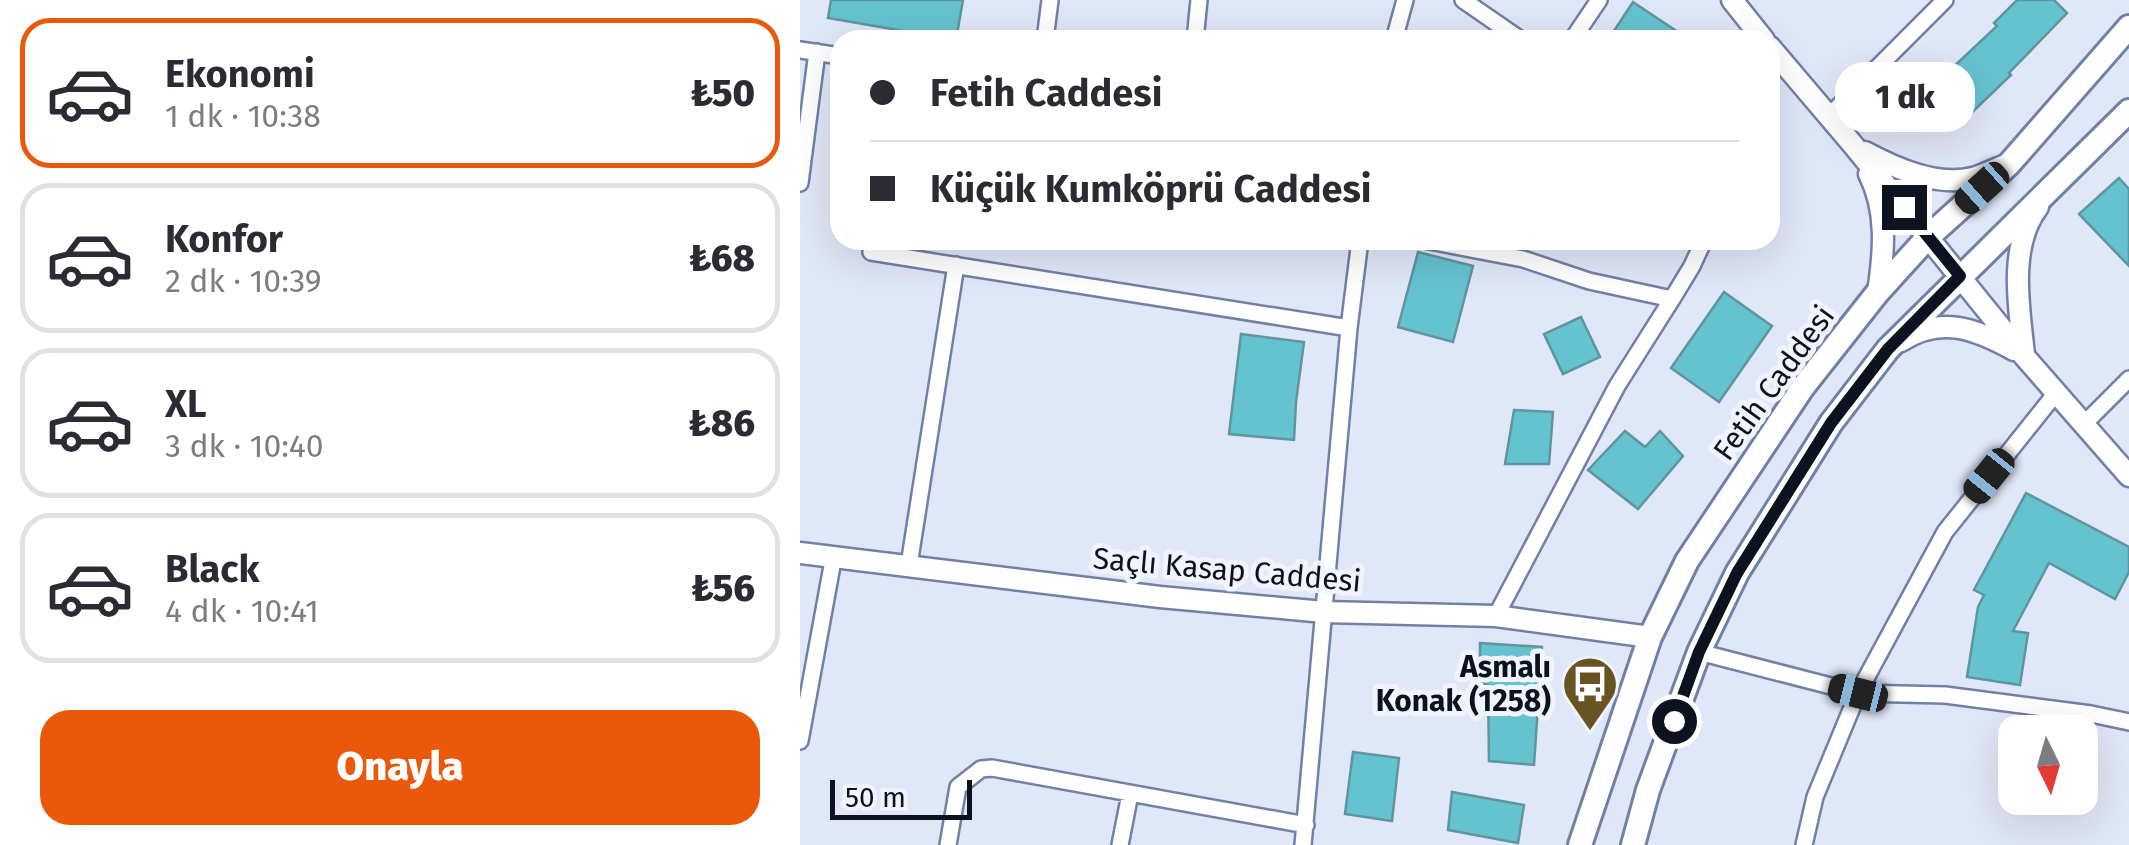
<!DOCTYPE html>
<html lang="tr">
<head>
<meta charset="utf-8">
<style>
  body { margin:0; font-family:"Fira Sans",sans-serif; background:#f2f2f3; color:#2b2b33; height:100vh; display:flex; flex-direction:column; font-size:38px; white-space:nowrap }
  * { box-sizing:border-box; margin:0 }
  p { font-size:32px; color:#7c7c81 }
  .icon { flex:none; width:55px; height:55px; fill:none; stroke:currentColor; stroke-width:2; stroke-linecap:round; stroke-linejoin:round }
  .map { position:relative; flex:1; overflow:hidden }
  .details { display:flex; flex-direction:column; background:#fff; width:800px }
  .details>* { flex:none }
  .banner { position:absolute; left:30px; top:30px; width:950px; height:220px; border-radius:30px; box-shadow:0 10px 40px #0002; display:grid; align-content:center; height:220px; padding:0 40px; background:#fff }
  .needle { width:65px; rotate:175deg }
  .tools { position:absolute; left:1198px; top:715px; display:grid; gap:20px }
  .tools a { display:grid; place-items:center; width:100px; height:100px; border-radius:20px; background:#fff; box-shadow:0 10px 40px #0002; font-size:50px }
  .scale { position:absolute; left:30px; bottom:25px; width:142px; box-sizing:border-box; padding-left:10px; border:5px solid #0c121f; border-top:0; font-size:28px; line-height:35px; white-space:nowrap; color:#0c121f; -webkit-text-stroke:8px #f1f4fd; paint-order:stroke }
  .end { position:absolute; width:45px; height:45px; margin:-22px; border:12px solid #0c121f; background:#fff; box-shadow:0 0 0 5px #fff }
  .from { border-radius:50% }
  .bubble { position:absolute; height:70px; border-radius:30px; background:#fff; box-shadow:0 10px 40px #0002; font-size:32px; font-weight:800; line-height:70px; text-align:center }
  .car { position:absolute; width:30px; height:60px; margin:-30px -15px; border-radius:12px; box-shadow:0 0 8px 2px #0007; background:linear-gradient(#222 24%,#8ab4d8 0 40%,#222 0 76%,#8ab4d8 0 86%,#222 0) }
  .banner b { display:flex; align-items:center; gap:35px; height:95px; font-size:38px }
  .banner b+b { border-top:2px solid #e1e1e2 }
  .banner i { width:25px; height:25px; background:#2b2b33 }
  ul { padding:18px 0 0; list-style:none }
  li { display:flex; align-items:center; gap:30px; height:150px; margin:0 20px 15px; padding:0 20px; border:5px solid #e1e1e2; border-radius:30px }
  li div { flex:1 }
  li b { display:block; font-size:38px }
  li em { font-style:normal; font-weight:800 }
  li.current { border-color:#ea580c }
  li>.icon { width:90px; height:90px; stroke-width:1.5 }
  .primary-button { display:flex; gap:20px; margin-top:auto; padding:20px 40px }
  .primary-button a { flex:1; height:115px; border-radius:30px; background:#ea580c; color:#fff; font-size:40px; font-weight:800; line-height:115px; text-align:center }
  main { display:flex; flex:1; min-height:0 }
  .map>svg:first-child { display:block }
  .building { fill:#65c2cf; stroke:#5f959d; stroke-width:2.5 }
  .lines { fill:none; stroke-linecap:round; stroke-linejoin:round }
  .street-casing { stroke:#7181a6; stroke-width:20 }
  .secondary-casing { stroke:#7181a6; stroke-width:25 }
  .primary-casing { stroke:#7181a6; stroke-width:28 }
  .street { stroke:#fff; stroke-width:15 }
  .secondary { stroke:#fff; stroke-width:20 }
  .primary { stroke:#fff; stroke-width:22 }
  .route { stroke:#0c121f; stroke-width:12 }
  .labels { text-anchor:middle; stroke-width:10; stroke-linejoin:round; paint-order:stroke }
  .street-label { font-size:30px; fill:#0c121f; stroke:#f1f4fd }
  .poi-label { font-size:30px; font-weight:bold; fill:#0c121f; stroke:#f1f4fd; text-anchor:end }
</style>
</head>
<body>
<main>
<section class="details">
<ul>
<li class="current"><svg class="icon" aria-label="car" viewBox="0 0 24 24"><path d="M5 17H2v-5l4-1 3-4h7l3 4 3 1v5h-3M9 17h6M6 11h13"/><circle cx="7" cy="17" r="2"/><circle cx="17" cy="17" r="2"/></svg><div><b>Ekonomi</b><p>1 dk · 10:38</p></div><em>₺50</em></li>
<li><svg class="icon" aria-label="car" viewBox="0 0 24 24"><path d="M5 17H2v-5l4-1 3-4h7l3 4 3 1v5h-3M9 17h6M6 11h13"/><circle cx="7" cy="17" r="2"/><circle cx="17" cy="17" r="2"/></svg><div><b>Konfor</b><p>2 dk · 10:39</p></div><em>₺68</em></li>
<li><svg class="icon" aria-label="car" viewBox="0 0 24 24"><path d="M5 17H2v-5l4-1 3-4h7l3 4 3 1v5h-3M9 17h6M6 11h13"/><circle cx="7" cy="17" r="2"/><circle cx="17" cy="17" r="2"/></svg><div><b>XL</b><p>3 dk · 10:40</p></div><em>₺86</em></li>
<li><svg class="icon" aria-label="car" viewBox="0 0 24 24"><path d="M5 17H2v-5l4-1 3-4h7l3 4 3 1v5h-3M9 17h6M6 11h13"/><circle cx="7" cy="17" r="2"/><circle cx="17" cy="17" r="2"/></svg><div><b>Black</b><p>4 dk · 10:41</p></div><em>₺56</em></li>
</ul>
<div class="primary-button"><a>Onayla</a></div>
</section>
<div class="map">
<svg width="1329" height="845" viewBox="0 0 1329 845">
  <rect width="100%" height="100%" fill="#e0e7f8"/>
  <path class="building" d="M31,0H163L156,40L28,18Z
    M1217,0H1254L1267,13L1209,73L1211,75L1162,122L1086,124V81L1135,80L1147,73L1197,26L1194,23Z
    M833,2L890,40H808Z
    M1319,178L1329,189V266L1279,214Z
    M618,252L673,266L653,342L598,327Z
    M924,292L972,326L919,402L871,368Z
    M781,317L800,357L763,374L744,334Z
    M441,334L504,342L496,402L494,440L429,434Z
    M714,410L753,412L749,464H705Z
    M825,431L845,447L860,431L883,456L838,509L788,470Z
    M1226,493L1329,547V572L1315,599L1249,563L1213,631L1228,633L1220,685L1167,677L1178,607L1184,595L1174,590Z
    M680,643L742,647L734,765L689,761L688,685L680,682Z
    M553,752L599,758L592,821L545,814Z
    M652,792L724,805L718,843L648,830Z"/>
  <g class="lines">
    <g class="street-casing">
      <path id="street" d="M663,0L721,40
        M245,40L250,0
        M395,40L399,0
        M594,40L605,0
        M772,40L799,0
        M0,50L40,56
        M1029,116L1145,0
        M0,183L17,52
        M624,240L723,259L789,281L872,299L892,266L904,240
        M71,252L549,328
        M1283,425L1329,379
        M109,565L156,265
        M696,616L817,386L872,299
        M899,652L1058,693L1145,695L1291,714L1329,722
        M0,741L34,555
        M148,845L158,787L181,769L192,768L506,825
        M320,845L330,794
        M503,845L549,328L560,240
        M1004,845L1015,797L1058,693L1145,532L1256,393"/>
    </g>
    <g class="secondary-casing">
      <path id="secondary" d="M932,0L964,40
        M970,47L1054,146L1224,356L1329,476
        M1065,152C1095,168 1137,187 1173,178C1183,175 1193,170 1203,166
        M1069,174C1088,211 1084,253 1078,292
        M1101,341C1141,315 1176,329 1214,350
        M1224,354C1219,308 1208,246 1238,207
        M0,553L360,597L524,612L696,616L850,637"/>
    </g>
    <g class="primary-casing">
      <path id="primary" d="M780,845L850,637L887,561L1003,387L1078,292L1128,237L1209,164L1329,27
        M833,845L848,790L899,652L937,573L1031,423L1088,349L1329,111"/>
    </g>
    <use href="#street" class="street"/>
    <use href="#secondary" class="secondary"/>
    <use href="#primary" class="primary"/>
  </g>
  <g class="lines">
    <path class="route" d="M874,721L899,652L937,573L1031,423L1088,349L1160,276L1104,207"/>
  </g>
  <defs>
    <g id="bus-pin" transform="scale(2.875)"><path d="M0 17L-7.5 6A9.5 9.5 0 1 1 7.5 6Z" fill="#685423" stroke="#f1f4fd"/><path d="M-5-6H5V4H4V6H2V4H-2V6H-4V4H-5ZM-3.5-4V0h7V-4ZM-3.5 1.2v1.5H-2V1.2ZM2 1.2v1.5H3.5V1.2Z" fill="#fff"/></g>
  </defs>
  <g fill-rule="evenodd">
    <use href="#bus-pin" x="790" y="684"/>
  </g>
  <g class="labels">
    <g class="street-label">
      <text transform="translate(974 383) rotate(-54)" y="10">Fetih Caddesi</text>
      <text transform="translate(427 570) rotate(5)" y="10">Saçlı Kasap Caddesi</text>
    </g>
    <g class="poi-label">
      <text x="751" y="677">Asmalı<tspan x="751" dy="34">Konak (1258)</tspan></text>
    </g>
  </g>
</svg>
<div class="tools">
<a><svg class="needle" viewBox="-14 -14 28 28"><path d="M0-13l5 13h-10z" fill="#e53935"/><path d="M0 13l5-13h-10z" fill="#7c7c81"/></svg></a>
</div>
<div class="scale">50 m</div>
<i class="end from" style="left:874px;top:721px"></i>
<i class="end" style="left:1104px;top:207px"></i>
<div class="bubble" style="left:1035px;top:62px;width:140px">1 dk</div>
<i class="car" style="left:1182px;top:188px;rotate:228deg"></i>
<i class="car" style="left:1189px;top:476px;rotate:219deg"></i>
<i class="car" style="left:1058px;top:693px;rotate:284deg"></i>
<div class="banner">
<b><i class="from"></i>Fetih Caddesi</b>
<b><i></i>Küçük Kumköprü Caddesi</b>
</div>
</div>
</main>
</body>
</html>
